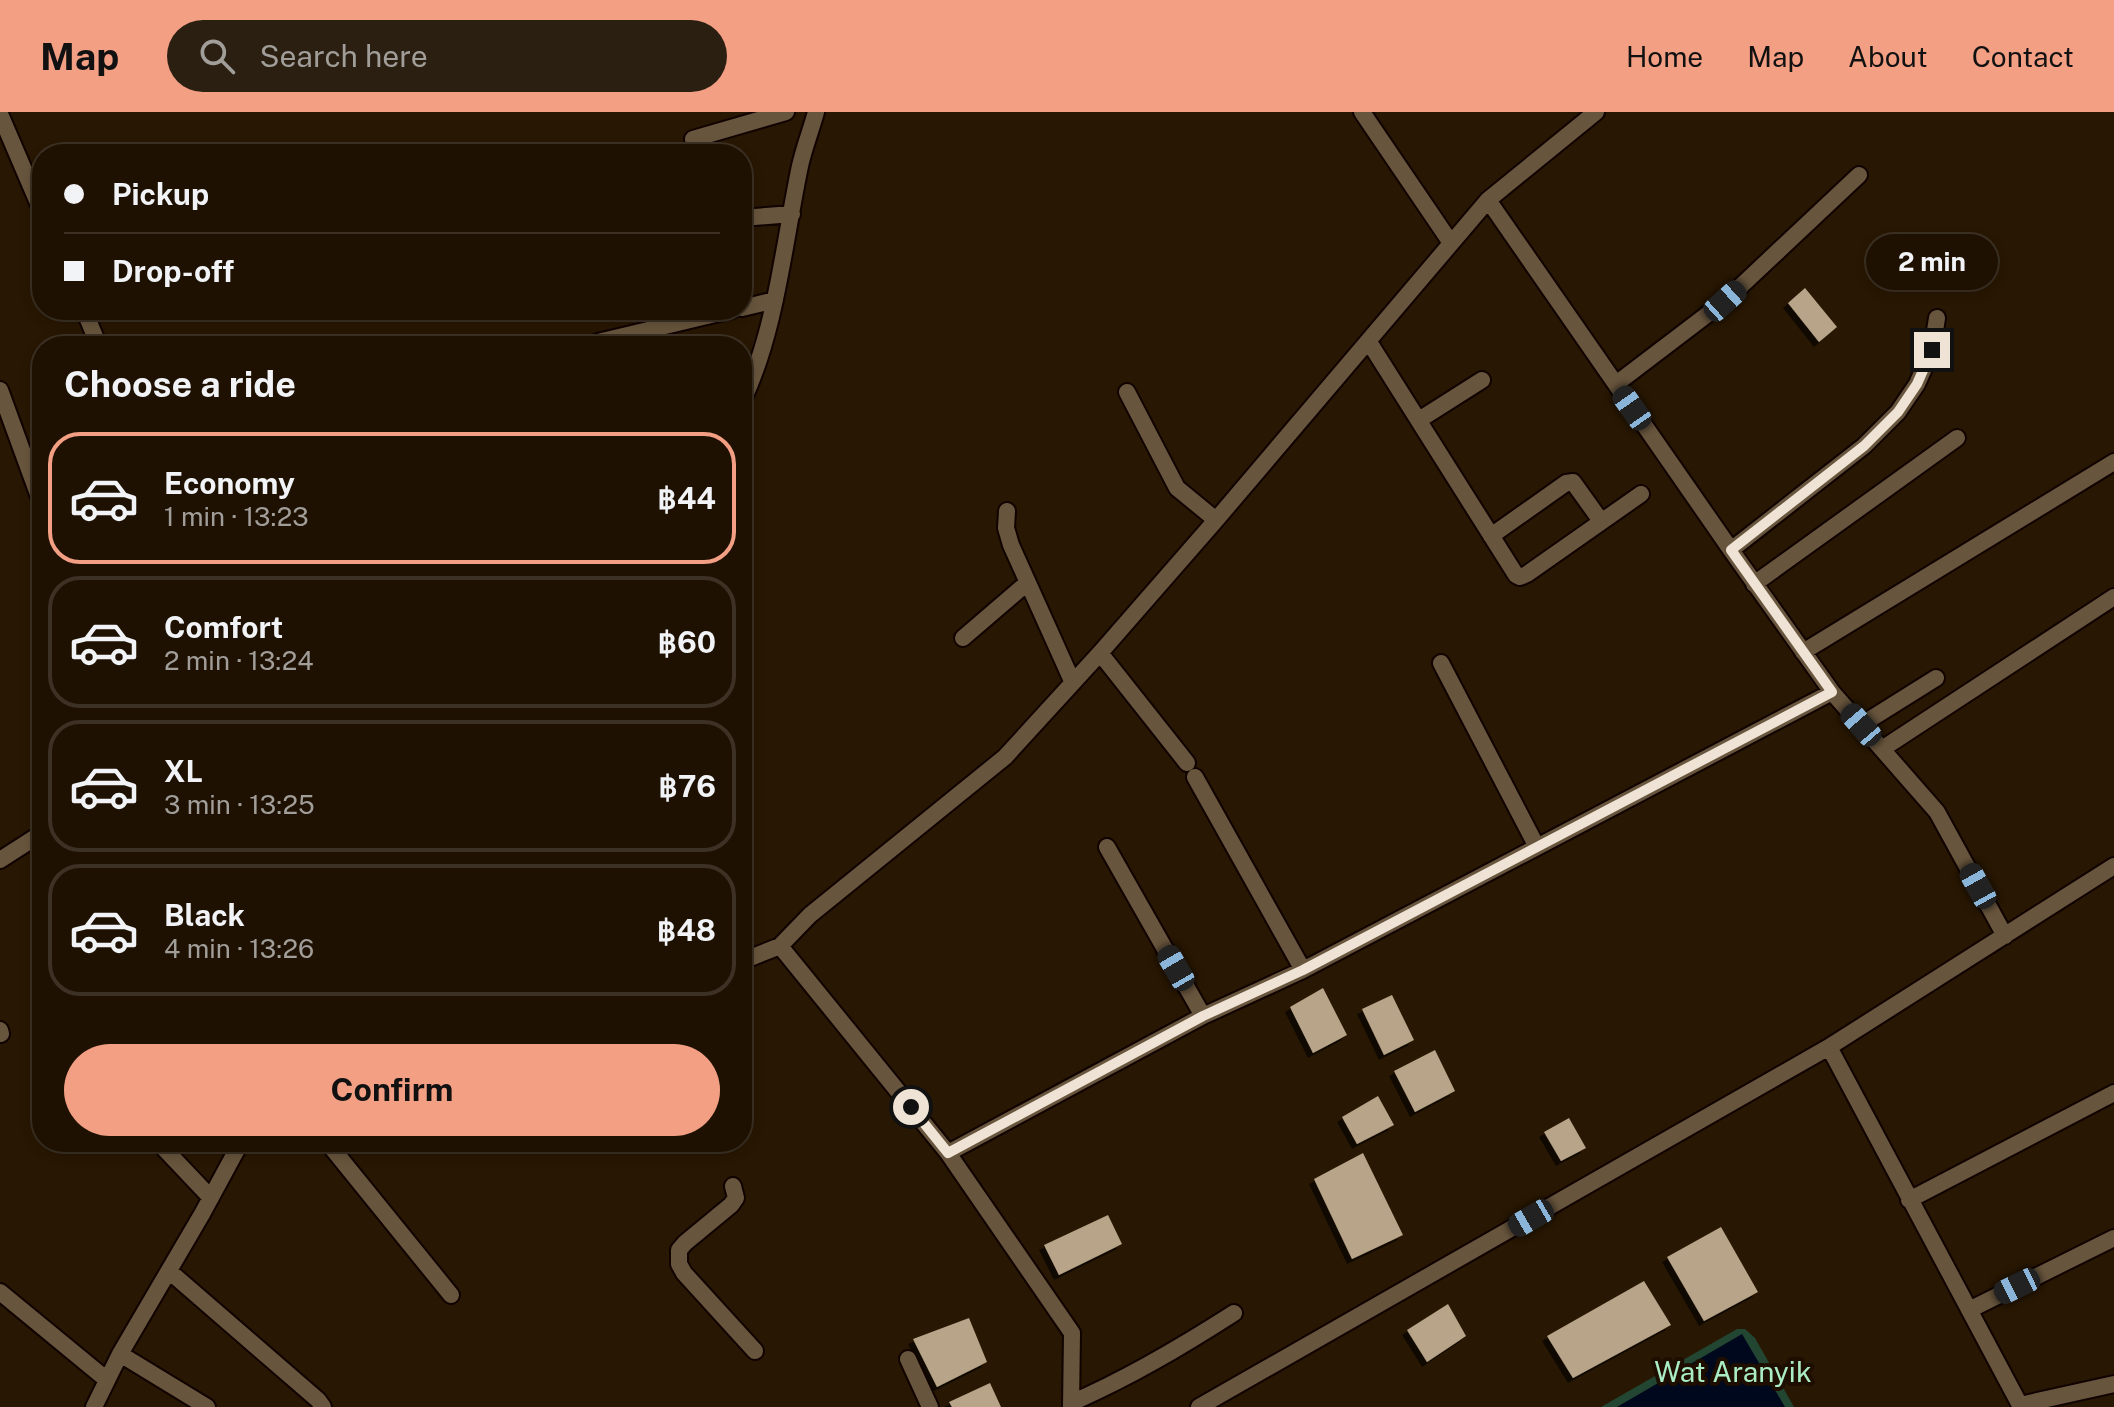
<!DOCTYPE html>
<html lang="en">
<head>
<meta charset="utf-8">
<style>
  body { margin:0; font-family:"Public Sans",sans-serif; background:#2b1f11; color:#f1f3f6; height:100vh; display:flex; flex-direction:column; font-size:30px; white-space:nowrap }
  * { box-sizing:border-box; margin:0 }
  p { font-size:26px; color:#a19d99 }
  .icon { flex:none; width:44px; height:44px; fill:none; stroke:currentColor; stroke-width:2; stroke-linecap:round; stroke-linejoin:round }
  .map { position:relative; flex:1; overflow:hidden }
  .panel { position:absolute; left:32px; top:224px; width:720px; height:816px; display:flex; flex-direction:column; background:#1e1102; border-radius:32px; box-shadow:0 4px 12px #0003,0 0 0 2px #3c3124 }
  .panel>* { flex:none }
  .top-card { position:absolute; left:32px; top:32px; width:720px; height:176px; border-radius:32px; box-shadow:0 4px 12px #0003,0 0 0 2px #3c3124; display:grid; align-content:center; height:176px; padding:0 32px; background:#1e1102 }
  .end { position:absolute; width:36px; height:36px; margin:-18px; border:10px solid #efe3d5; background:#111; box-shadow:0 0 0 4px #111 }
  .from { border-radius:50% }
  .bubble { position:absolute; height:56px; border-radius:28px; background:#1e1102; box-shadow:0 4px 12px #0003,0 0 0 2px #3c3124; font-size:26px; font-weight:700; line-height:56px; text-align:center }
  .car { position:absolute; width:24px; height:48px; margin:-24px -12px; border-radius:10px; box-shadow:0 0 6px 2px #0007; background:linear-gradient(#222 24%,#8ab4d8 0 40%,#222 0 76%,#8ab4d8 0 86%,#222 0) }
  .top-card b { display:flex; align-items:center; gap:28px; height:76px; font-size:30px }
  .top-card b+b { border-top:2px solid #3c3124 }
  .top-card i { width:20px; height:20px; background:#f1f3f6 }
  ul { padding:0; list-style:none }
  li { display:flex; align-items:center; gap:24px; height:132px; margin:0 16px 12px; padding:0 16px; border:4px solid #3c3124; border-radius:32px }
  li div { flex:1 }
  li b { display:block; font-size:30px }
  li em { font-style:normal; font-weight:700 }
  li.on { border-color:#f39f84 }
  li>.icon { width:72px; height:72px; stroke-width:1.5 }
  h2 { padding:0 32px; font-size:36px; line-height:96px }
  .primary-button { display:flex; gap:16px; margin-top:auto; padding:16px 32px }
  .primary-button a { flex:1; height:92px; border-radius:48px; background:#f39f84; color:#111; font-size:32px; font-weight:700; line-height:92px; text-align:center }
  header { display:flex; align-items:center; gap:48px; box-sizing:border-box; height:112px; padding:0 40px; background:#f39f84; color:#111 }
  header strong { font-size:38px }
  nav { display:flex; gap:44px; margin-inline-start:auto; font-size:28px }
  .search { width:560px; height:72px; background:#2b1f11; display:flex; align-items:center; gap:20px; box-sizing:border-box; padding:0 28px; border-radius:44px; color:#a19d99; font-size:30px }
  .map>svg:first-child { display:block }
  .green { fill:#224632 }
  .water { fill:#00081d }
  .building { fill:#b7a489; filter:url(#shadow) }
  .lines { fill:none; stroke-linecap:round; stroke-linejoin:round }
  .minor-casing { stroke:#100300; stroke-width:20 }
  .minor { stroke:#68553d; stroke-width:16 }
  .route { stroke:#efe3d5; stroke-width:10 }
  .labels { text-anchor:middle; stroke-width:8; stroke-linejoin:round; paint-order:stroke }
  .park-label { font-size:28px; fill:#aaecc5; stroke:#1e0e00 }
</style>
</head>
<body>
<header>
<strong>Map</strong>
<div class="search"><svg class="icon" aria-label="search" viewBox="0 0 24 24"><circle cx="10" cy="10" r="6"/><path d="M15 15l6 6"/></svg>Search here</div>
<nav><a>Home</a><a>Map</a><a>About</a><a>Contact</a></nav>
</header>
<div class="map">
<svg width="2114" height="1295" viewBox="0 0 2114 1295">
  <defs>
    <filter id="shadow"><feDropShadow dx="-5" dy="5" stdDeviation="0" flood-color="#0009"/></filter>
  </defs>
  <rect width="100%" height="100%" fill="#281702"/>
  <path class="green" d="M1737,1217H1745L1755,1226L1794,1295H1601Z"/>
  <path class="water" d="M1742,1222L1785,1295H1617Z"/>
  <path class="building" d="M1805,176L1837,215L1819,230L1788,191Z
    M1323,876L1347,923L1313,941L1290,895Z
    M1392,883L1414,928L1384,943L1362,897Z
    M1435,938L1455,979L1415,1000L1394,959Z
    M1378,984L1394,1013L1357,1032L1342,1005Z
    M1569,1006L1586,1036L1561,1049L1544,1020Z
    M1363,1041L1403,1123L1352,1147L1314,1067Z
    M1108,1103L1122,1132L1059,1163L1044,1133Z
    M1721,1115L1758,1180L1704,1209L1667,1145Z
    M1644,1169L1671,1213L1573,1266L1547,1224Z
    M1448,1192L1466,1224L1427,1250L1407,1218Z
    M969,1206L987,1250L937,1275L913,1227Z
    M990,1271L1001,1295H952L949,1290Z"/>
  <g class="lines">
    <g class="minor-casing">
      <path id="minor" d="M1362,0L1451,131
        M0,2L42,100
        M693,27L786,0
        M121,42L125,40
        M742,106L792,102
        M742,196L775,188
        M84,198L99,234
        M598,230L732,198
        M1369,230L1516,463L1520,465L1527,462L1641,382
        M1616,272L1725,189L1859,63
        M0,278L42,393
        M1127,280L1177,376L1216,408
        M742,290C776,220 784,130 800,54C804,36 811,18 816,0
        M1419,308L1482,268
        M1007,399L1006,416L1011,433L1073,571
        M1491,424L1566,371L1573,370L1601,409
        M1731,438L1864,334L1898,300L1917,272L1932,238L1937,206
        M1754,472L1957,326
        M963,526L1027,471
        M1803,540L2114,350
        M1100,541L1187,651
        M1441,551L1537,735
        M1832,580L1937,700L2005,824
        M1861,613L1936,566
        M1882,637L2114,485
        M1195,665L1303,858
        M1107,735L1203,904
        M0,748L42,721
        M742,845L750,846L780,834
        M0,918L1,922
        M1829,935L2021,1295
        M158,1030L211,1086
        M327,1030L451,1183
        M948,1041L1203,904L1303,858L1832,580L1731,438L1488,88
        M733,1074L736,1086L731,1093L685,1131L679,1138V1152L684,1161L755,1239
        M1909,1088L2114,981
        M169,1159L318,1288L323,1295
        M0,1180L107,1268
        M1969,1198L2114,1126
        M120,1242L207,1295
        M908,1247L930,1295
        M1071,1291C1129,1266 1181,1235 1234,1201
        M2020,1293L2114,1272
        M94,1295L120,1242L202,1102L241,1030
        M1071,1295L1072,1221L948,1041L780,834L810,803L1005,645L1100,541L1216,408L1488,88L1596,0
        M1199,1295L1829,935L2114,754"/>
    </g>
    <use href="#minor" class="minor"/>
  </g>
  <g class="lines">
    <path class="route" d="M911,995L948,1041L1203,904L1303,858L1832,580L1731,438L1864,334L1898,300L1917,272L1932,238"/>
  </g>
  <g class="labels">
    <g class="park-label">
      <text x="1733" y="1270">Wat Aranyik</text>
    </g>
  </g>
</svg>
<i class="end from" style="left:911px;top:995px"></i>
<i class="end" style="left:1932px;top:238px"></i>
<div class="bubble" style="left:1866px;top:122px;width:132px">2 min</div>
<i class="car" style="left:1725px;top:189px;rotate:48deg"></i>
<i class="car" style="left:1632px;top:296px;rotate:325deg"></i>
<i class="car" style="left:1861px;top:613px;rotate:319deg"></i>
<i class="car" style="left:1978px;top:774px;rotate:331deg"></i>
<i class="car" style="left:1176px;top:856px;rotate:330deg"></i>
<i class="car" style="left:1531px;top:1106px;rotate:240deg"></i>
<i class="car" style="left:2017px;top:1174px;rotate:244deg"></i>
<div class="top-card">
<b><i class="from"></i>Pickup</b>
<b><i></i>Drop-off</b>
</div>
<section class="panel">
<h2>Choose a ride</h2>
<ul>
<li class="on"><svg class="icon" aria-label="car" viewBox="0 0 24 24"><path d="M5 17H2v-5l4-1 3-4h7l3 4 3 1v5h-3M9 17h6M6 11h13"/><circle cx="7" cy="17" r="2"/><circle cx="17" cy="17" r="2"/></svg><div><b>Economy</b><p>1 min · 13:23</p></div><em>฿44</em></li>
<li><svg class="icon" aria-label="car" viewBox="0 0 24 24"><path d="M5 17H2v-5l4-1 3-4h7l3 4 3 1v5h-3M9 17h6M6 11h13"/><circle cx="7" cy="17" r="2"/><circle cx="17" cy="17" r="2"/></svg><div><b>Comfort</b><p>2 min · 13:24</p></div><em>฿60</em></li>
<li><svg class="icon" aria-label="car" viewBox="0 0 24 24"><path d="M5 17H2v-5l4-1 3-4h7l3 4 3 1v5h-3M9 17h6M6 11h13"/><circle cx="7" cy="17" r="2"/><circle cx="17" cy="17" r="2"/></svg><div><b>XL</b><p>3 min · 13:25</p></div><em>฿76</em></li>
<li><svg class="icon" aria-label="car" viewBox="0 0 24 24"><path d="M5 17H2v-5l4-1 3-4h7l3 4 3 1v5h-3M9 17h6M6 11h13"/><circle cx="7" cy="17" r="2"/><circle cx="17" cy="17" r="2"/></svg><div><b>Black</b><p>4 min · 13:26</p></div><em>฿48</em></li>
</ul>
<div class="primary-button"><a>Confirm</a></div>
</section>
</div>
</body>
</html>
